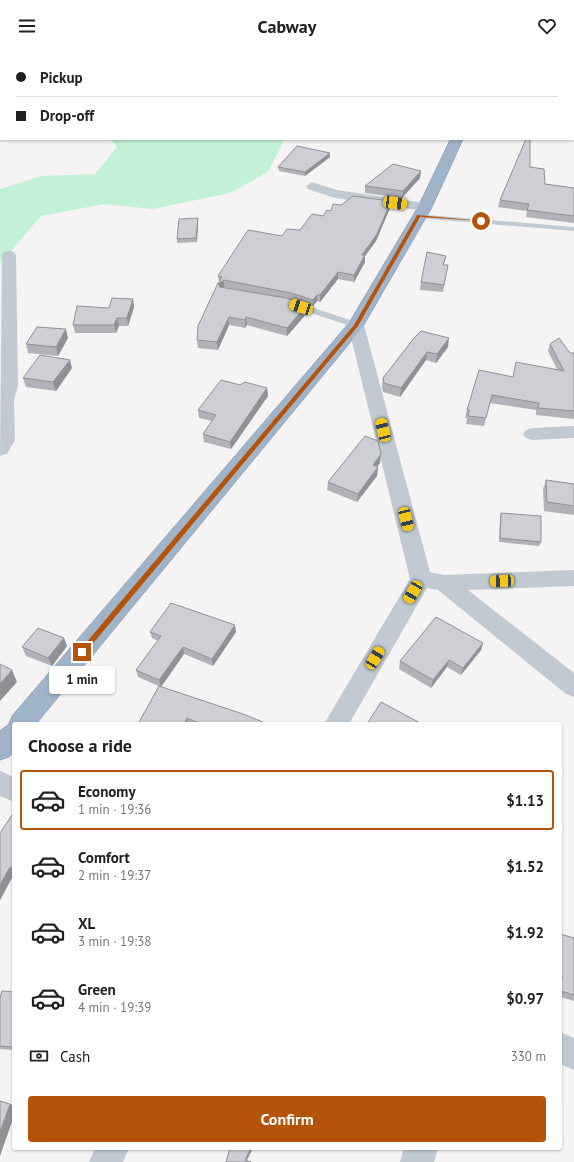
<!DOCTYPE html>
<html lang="en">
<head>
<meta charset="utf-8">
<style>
  body { margin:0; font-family:"PT Sans",sans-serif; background:#f6f6f6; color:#202124; height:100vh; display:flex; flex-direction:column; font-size:15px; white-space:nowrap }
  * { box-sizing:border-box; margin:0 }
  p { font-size:13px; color:#757577 }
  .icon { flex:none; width:22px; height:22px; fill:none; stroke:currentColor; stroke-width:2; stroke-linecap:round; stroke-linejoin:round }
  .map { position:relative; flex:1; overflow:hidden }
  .panel { position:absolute; left:12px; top:670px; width:550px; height:428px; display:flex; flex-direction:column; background:#fff; border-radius:4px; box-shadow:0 1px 3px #0004 }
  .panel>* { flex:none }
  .top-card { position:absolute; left:0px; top:0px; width:574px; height:88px; box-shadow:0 1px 3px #0004; display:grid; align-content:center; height:88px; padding:0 16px; background:#fff }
  .end { position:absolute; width:18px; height:18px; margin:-9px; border:5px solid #b45309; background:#fff; box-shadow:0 0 0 2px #fff }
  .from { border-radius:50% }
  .bubble { position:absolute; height:28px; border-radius:4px; background:#fff; box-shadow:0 1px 3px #0004; font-size:13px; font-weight:700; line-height:28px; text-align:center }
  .car { position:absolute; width:12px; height:24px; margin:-12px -6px; border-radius:5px; box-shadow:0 0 3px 1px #0007; background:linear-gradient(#f5c518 24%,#345 0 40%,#f5c518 0 76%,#345 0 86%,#f5c518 0) }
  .top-card b { display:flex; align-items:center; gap:14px; height:38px; font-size:15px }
  .top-card b+b { border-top:1px solid #e0e0e0 }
  .top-card i { width:10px; height:10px; background:#202124 }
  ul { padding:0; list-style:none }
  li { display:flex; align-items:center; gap:12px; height:60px; margin:0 8px 6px; padding:0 8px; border:2px solid transparent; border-radius:4px }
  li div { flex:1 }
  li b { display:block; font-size:15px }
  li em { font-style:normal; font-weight:700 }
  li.current { border-color:#b45309 }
  li>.icon { width:36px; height:36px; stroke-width:1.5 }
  h2 { padding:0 16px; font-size:18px; line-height:48px }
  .pay { display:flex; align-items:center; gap:10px; height:44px; padding:0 16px; font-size:15px }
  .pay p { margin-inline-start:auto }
  .button { display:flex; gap:8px; margin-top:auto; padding:8px 16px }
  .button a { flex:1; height:46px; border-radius:4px; background:#b45309; color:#fff; font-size:16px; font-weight:700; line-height:46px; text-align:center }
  header { display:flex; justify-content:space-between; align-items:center; height:52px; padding:0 16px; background:#fff; font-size:18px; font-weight:700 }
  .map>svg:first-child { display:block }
  .green { fill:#c3f1d5 }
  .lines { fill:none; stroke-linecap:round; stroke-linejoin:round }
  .trunk-casing { stroke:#7690ad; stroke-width:1 }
  .service { fill:#c1cad2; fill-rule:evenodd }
  .minor { fill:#c1cad2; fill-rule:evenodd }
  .trunk { fill:#9fb4c9; fill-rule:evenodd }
  .wall { fill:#b0b2b7 }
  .shaded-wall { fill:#909195 }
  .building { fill:#cdcfd5; stroke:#909195 }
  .route { fill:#b45309 }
</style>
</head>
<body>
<header><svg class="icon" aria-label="menu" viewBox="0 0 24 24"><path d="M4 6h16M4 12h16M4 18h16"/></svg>Cabway<svg class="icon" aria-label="heart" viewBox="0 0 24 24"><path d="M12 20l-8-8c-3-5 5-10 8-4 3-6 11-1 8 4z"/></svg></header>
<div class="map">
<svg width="574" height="1110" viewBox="0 0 574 1110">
  <rect width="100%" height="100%" fill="#f5f3f3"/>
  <path class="green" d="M110,87H285L268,120L230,141L152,157L105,152L41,164L0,212V137L41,124L95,122L117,95Z"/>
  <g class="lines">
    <g class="trunk-casing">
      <path id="trunk" d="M573,25H574V31H573Z
        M451,87H463L432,155L362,276L36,672H14V699L9,705L0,708V679L9,672L12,664L349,271L418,155Z"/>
    </g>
    <path class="service" d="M415,162L574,175V179L418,166H415Z
      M290,248L359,271L361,273L356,276L287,253V249Z"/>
    <path class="minor" d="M451,0H461L462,1H452Z
      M312,130L337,138L425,151L432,155L425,159L335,146L308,137L306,134Z
      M9,199L14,200L16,203L18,334L14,348L15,388L7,402L0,404L2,203L4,200Z
      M356,268L362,270L364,273L430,520L444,523L574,518V534L468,538L574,621V645L566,642L438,538L427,536L349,672H324L410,527L348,273L350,270Z
      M574,374V386L532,388L526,386L523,382L526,378L532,376Z
      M0,719L14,725V750L0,744Z
      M560,980L574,986V1018L560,1012Z
      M95,1096H129L123,1110H89Z
      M404,1096H438L434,1110H400Z"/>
    <use href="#trunk" class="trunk"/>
  </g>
  <path class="wall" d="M330,105L305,124L279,119L278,115Z
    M530,115L545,132L574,136V171L526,165L527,159L498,155L500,148Z
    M420,126L402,146L365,141V134Z
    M341,153L390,156L376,189L365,204V210L354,230L338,227L320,250L317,249L313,254L291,248L224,235H223L307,253V261L287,284L247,273L245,276L229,273L218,298L198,296L197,288L219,230L218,224L282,184L300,178Z
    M198,166V170L197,190L177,191V187Z
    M446,204L444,213H448L443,240L420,238L421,230Z
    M133,247L134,255L128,274H119L116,281H75L73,273Z
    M68,286L58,304L28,301L26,292Z
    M414,286L448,295L436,311L426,308L400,345L383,340L382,335L383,326Z
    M550,292L570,301H574V367L536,363V358L490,351L484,374L466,372L467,366H465L467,358L513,325L557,317L548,299Z
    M72,316L56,339L26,335L23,326Z
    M240,333L267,336L268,344L231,397L204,390L203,382L212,369L199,366L198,358Z
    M380,411L377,415H378L377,424L357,450L327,438L328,430Z
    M546,428L574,432V463L544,459L543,437Z
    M501,461L541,490L539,494L499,490L500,465Z
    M150,580H236L213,614L184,602L161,635L138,625L136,618L158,589L152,586Z
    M64,586L67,594L52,614L26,604L22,595Z
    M483,591L481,598L461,623L447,615L431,636L399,617L400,609Z
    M159,634L263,672H138Z
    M14,760V822L0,848V781Z
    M560,882L574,886V949L560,945Z
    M14,940V998L0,997V946Z"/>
  <path class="shaded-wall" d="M330,101V105L305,124V120Z
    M421,119L420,126L402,146L403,139Z
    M391,149L390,156L376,189L365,204V210L354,230V223L362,203Z
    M198,166V170L197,190L196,186Z
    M338,220V227L320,250V243Z
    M224,228V235L219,238L218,232Z
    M317,243V249L313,254V248Z
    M133,247L134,255L128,274L127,266Z
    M307,253V261L287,284V276Z
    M229,265V273L218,298L217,290Z
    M246,265L247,273L245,276V268Z
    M117,266L119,274L116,281L114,273Z
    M66,277L68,286L58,304L56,295Z
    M449,286L448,295L436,311L437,302Z
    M427,300L426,308L400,345L401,336Z
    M70,308L72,316L56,339L53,330Z
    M267,336L268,344L231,397L230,390Z
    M381,402L380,411L372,421L373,413Z
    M378,415L377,424L357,450L358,442Z
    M235,573L236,580L213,614L212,607Z
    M64,586L67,594L52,614L48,606Z
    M483,591L481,598L461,623L463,616Z
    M183,595L184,602L161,635L159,628Z
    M449,608L447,615L431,636L433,628Z
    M12,618L17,630L0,649V632Z
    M187,666L188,672H184Z
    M10,815L14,821V822L0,848V833Z
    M10,1052L14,1054V1064L0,1104V1080Z
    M251,1096H253L246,1110L245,1108Z"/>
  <path class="building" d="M0,0H29V1H1V40H0Z
    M246,0H281L280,1H245Z
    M573,45H574V71L573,72Z
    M526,87H530V115L544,117L545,132L574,136V164L527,158L529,152L500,148Z
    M297,94L330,101L305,120L278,115Z
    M393,112L421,119L403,139L365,134Z
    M353,144L391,149L377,182L362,203H365L354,223L338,220L320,243H317L313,248L291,241L224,228L218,232L222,225L218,224L248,178L282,184L287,177L300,178L312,162L323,164L327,158L331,159L333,152L341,153Z
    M198,166L196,186L177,187L179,167Z
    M427,200L446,204L443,213H448L444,233L421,230Z
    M218,231L220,235L286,246L307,253L287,276L246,265L245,268L229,265L217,290L197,288L198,274Z
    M112,246L133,247L127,266H117L114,273H73L77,254L109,256Z
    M37,275L66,277L56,295L26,292Z
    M421,279L449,286L437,302L427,300L401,336L384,331L383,326L414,286Z
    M559,286L570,301H574V359L538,356L539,351L492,343L486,366L468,364L469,358H467L479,318L513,325L516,310L564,319L550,292Z
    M40,303L70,308L53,330L23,326Z
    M221,328L240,333L245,330L267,336L230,390L203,382L216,363L198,358Z
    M365,384L378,389L381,402L373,413L378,415L358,442L328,430Z
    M546,428L574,432V454L547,450Z
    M501,461L541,464V490L500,486Z
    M171,551L235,573L212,607L183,595L159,628L136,618L161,584L150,580Z
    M436,565L483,591L463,616L449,608L433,628L400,609Z
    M38,576L64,586L48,606L22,595Z
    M0,612L12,618L0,632Z
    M159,634L243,662L263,670L262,672H201L187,666L184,672H138Z
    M381,650L422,672H367Z
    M14,760V816L10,815L0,833V781Z
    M560,882L574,886V943L561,939L562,924H560Z
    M2,939L14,940V995L0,994V946Z
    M0,1049L10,1052L0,1080Z
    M230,1096H251L245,1108L251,1110H226Z"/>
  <path class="route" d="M417,163L483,169L420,165L358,274L85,601H80V598L354,273Z"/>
</svg>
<i class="end from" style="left:481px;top:169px"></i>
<i class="end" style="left:82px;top:600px"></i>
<div class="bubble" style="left:49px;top:614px;width:66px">1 min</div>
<i class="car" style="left:395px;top:151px;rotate:98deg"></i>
<i class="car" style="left:301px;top:255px;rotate:288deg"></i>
<i class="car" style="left:383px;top:378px;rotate:346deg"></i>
<i class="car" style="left:406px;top:467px;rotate:166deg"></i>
<i class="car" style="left:502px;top:529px;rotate:268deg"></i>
<i class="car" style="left:413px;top:540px;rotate:210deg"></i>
<i class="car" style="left:375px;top:606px;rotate:31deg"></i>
<div class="top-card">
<b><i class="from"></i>Pickup</b>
<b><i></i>Drop-off</b>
</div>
<section class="panel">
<h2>Choose a ride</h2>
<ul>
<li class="current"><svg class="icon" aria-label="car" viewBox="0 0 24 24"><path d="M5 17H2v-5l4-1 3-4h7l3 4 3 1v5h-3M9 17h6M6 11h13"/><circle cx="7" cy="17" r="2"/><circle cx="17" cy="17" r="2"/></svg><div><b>Economy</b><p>1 min · 19:36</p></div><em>$1.13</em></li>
<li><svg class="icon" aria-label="car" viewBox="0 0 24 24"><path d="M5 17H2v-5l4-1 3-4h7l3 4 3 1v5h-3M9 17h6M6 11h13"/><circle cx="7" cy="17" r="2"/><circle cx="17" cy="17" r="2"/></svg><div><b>Comfort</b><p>2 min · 19:37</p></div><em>$1.52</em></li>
<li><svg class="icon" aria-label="car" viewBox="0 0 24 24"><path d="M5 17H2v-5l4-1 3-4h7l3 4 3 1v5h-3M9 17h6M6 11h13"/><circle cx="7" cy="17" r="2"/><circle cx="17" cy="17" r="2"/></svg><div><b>XL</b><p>3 min · 19:38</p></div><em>$1.92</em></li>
<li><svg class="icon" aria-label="car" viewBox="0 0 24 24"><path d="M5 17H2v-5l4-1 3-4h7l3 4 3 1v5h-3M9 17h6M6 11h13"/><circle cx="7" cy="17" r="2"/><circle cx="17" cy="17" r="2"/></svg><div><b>Green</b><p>4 min · 19:39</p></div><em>$0.97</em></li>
</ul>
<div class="pay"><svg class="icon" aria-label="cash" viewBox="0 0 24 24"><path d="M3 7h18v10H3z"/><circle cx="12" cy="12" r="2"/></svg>Cash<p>330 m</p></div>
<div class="button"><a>Confirm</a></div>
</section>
</div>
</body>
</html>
